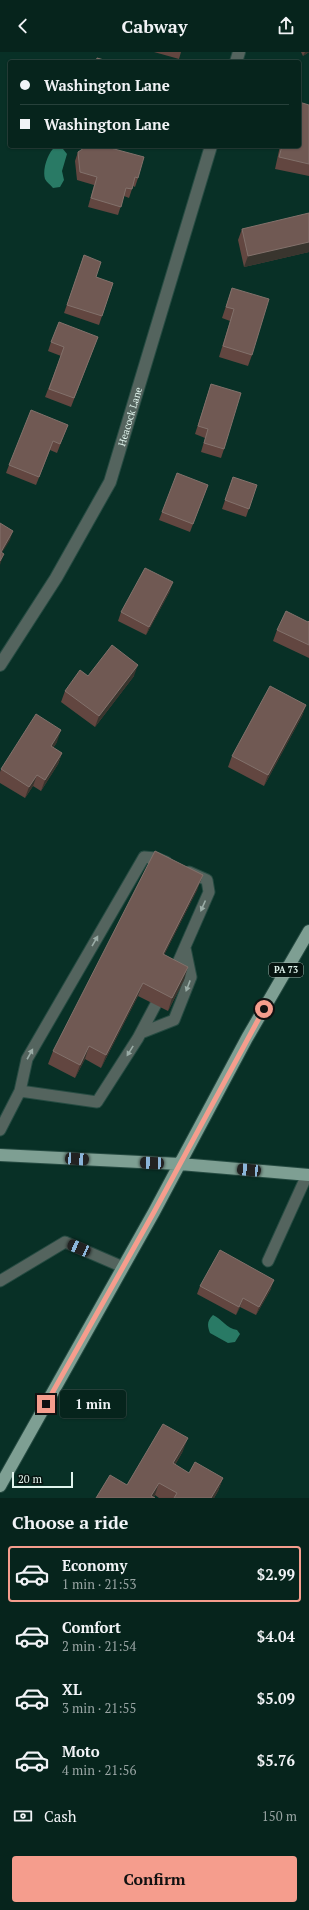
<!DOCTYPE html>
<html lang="en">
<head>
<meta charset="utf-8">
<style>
  body { margin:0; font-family:"PT Serif",serif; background:#143029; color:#f1f3f6; height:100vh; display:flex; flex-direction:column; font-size:15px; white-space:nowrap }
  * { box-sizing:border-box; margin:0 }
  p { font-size:13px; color:#98a4a3 }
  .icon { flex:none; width:22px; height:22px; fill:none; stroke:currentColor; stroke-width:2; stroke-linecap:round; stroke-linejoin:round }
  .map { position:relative; height:1446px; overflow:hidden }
  .sheet { display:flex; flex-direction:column; background:#06241c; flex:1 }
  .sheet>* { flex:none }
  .banner { position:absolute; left:8px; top:8px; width:293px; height:88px; border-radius:4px; box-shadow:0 1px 3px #0004,0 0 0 1px #27413b; display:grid; align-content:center; height:88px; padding:0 12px; background:#06241c }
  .scale { position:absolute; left:12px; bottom:10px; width:61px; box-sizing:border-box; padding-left:4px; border:2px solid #e0f4ed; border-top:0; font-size:11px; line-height:14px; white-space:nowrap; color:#e0f4ed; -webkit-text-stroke:3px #061410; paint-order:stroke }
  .end { position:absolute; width:18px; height:18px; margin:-9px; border:5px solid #f59d8d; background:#111; box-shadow:0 0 0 2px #111 }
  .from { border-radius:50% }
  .bubble { position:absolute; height:28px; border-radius:4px; background:#06241c; box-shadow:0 1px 3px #0004,0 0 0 1px #27413b; font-size:13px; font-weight:700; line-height:28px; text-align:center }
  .car { position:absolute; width:12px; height:24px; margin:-12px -6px; border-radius:5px; box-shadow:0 0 3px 1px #0007; background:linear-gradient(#222 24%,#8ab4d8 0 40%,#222 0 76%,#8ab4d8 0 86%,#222 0) }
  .banner b { display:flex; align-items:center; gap:14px; height:38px; font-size:15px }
  .banner b+b { border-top:1px solid #27413b }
  .banner i { width:10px; height:10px; background:#f1f3f6 }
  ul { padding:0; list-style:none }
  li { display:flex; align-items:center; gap:12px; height:56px; margin:0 8px 6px; padding:0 4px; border:2px solid transparent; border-radius:4px }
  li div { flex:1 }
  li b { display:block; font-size:15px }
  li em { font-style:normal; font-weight:700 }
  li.current { border-color:#f59d8d }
  li>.icon { width:36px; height:36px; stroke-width:1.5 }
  h2 { padding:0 12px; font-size:18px; line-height:48px }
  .pay { display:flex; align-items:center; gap:10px; height:44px; padding:0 12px; font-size:15px }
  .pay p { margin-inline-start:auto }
  .cta { display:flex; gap:8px; margin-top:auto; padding:8px 12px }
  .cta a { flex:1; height:46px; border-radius:4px; background:#f59d8d; color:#111; font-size:16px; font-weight:700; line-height:46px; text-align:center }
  header { display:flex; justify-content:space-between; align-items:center; height:52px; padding:0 12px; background:#06241c; font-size:18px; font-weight:700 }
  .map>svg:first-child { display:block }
  .water { fill:#297a65 }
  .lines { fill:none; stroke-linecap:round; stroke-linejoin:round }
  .lane-casing { stroke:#264b42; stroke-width:13 }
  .street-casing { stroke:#264b42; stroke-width:14 }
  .primary-casing { stroke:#264b42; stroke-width:14 }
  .lane { stroke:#54645e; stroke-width:11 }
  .street { stroke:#54645e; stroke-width:12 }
  .primary { stroke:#7e9f93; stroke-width:12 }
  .wall { fill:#624640 }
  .shaded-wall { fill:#39352e }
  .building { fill:#705953; stroke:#82716b }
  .oneway { fill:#9aaca6 }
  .route { stroke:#f59d8d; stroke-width:5 }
  .labels { text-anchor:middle; stroke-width:3.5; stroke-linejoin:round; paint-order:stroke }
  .shield { fill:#061410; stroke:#9fb1ab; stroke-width:1 }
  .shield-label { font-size:9px; font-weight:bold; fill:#e0f4ed }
  .street-label { font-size:10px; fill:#e0f4ed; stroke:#061410 }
</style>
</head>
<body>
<header><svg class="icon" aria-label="back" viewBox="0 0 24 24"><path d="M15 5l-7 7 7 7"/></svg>Cabway<svg class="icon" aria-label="share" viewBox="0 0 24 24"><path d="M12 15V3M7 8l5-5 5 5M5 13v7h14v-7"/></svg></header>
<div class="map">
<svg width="309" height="1446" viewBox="0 0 309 1446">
  <rect width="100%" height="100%" fill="#083026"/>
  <path class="water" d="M55,95L63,97L67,102L62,119L64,128L60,135L53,136C50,132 47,131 45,127C42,118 48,100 55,95Z
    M213,1263C222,1267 226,1276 237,1278L240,1282L235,1290L228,1291L210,1281C207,1273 207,1269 213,1263Z"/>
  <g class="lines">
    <g class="lane-casing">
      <path id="lane" d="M173,922L209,840L207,828L189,820
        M141,981L174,968L191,925L185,896
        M20,1039L97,1050L138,986L156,952
        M0,1078L20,1039L27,1007L144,805L156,806L166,810
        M268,1209L307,1123
        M0,1229L65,1190L123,1215"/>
    </g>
    <g class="street-casing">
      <g id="street">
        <path d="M236,10L239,0"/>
        <path id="s1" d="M0,613L56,526L110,430L211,94"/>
      </g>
    </g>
    <g class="primary-casing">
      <path id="primary" d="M0,1103L180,1112L309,1123
        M0,1434L154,1160L247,986L309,879"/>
    </g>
    <use href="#lane" class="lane"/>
    <use href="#street" class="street"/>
    <use href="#primary" class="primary"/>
  </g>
  <path class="wall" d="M154,0H181L179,7Z
    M301,0H309L303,4Z
    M309,53V124L275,117L280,94H299Z
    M78,100L138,126L135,135L133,134L129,146L124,144L118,163L88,155L94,133L77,128L75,109Z
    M309,161V200L244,215L238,188L242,177Z
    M84,203L96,225L113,231L99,273L64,261Z
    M232,236L252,303L248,314L219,305L230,269L222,266Z
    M98,285L71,355L45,345L61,304L48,299L51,290Z
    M211,332L224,397L221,406L201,400L205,386L195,382Z
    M68,373L57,401L50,398L36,433L6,421L9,413Z
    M233,425L257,433L246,465L222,457Z
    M208,433L190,480L159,468L162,460Z
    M170,539L146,583L118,569L121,560Z
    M309,569V606L273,589L277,578L308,570Z
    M88,624H134L95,675L61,650L65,639Z
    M306,653L302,664L264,734L228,715L232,704Z
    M57,690L53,696L62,701L58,712L41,739L33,734L25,746L0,731V720L1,717Z
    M198,836L164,903L184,928L168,959L138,944L101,1016L85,1007L75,1026L48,1012L53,999Z
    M200,1234L271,1237L256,1263L240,1255L236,1263L197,1242Z
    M183,1399L175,1413L189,1421L223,1426L218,1439L214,1446H159L155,1443L154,1445L127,1433Z"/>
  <path class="shaded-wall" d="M305,0H309L303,4Z
    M309,190V200L244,215L248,204Z
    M13,479L10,488L0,504L1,500Z
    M4,502L1,510L0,513V509Z
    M173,530L170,539L146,583L149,575Z
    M138,613L134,624L95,675L99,664Z
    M306,653L302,664L264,734L268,723Z
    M61,678L57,690L47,705L51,694Z
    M62,701L58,712L41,739L45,728Z
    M37,723L33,734L25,746L29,735Z
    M203,823L198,836L158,915L163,902Z
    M188,915L184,928L168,959L172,946Z
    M143,931L138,944L101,1016L106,1003Z
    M89,994L85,1007L75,1026L80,1013Z
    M274,1228L271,1237L256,1263L259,1255Z
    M243,1246L240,1255L236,1263L239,1255Z
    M188,1386L183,1399L168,1424L173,1411Z
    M223,1426L218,1439L214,1446H211Z
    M159,1431L155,1443L153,1446L151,1444Z"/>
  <path class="building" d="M97,6L111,10H96Z
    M299,50L309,53V112L279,105L282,94H299Z
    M87,94H103L144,105L138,126L135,125L132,137L126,136L121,155L91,146L97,125L80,120L78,100Z
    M309,161V190L248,204L242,177Z
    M84,203L101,210L96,225L113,231L102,264L67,253Z
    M232,236L269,247L252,303L223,294L234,257L226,255Z
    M59,270L98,285L74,346L49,337L64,295L51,290Z
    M211,332L241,341L224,397L204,391L208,377L198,374Z
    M31,358L68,373L60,392L53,389L39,425L9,413Z
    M177,421L208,433L193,472L162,460Z
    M233,425L257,433L249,457L225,448Z
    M0,471L13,479L1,500L4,502L0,509Z
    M145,516L173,530L149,575L121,560Z
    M286,559L308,570L309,569V593L277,578Z
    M112,593L138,613L99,664L65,639L80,618L88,624Z
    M270,634L306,653L268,723L232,704Z
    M36,662L61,678L51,694L62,701L45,728L37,723L29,735L1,717Z
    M155,799L203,823L163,902L188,915L172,946L143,931L106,1003L89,994L80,1013L53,999Z
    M220,1198L274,1228L259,1255L243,1246L239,1255L200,1234Z
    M163,1372L188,1386L173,1411L189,1421L195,1410L223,1426L211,1446H174L177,1441L159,1431L151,1444L155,1446H96L110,1423L127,1433Z"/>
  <defs><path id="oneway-solid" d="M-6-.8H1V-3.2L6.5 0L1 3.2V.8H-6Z"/></defs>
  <g class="oneway">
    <use href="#oneway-solid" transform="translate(203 854) rotate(114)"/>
    <use href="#oneway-solid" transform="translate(95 889) rotate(-60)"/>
    <use href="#oneway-solid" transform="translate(188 934) rotate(111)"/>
    <use href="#oneway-solid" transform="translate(130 999) rotate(122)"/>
    <use href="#oneway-solid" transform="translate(30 1002) rotate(-61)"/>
  </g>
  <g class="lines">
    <path class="route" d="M46,1352L154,1160L264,957"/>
  </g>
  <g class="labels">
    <rect class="shield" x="269" y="911" width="34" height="14" rx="3"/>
    <g class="shield-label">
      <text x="286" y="921">PA 73</text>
    </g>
    <g class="street-label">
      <text dy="4" stroke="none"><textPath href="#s1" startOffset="282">Heacock Lane</textPath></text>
    </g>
  </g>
</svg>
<div class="scale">20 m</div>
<i class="end from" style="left:264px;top:957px"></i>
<i class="end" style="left:46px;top:1352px"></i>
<div class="bubble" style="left:60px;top:1338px;width:66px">1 min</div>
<i class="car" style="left:77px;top:1107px;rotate:94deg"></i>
<i class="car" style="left:152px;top:1111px;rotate:272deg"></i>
<i class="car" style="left:249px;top:1118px;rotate:275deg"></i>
<i class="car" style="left:79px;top:1196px;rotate:294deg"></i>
<div class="banner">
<b><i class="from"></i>Washington Lane</b>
<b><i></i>Washington Lane</b>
</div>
</div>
<section class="sheet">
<h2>Choose a ride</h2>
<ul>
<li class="current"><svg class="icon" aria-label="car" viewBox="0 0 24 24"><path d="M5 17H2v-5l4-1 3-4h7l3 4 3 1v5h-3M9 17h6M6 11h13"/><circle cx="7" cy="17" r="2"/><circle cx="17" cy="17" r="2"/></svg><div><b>Economy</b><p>1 min · 21:53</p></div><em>$2.99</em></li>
<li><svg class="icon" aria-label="car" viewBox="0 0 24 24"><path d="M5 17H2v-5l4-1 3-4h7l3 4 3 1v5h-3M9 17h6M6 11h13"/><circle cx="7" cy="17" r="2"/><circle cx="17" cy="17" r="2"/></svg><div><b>Comfort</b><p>2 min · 21:54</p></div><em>$4.04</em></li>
<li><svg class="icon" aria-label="car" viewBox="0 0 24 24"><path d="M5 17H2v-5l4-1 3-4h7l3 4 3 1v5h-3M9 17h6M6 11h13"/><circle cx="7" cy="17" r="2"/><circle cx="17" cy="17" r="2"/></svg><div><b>XL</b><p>3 min · 21:55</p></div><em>$5.09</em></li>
<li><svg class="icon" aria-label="car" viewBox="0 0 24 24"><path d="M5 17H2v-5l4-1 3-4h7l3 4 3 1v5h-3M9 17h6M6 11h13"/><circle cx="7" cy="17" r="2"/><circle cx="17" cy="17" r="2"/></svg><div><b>Moto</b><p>4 min · 21:56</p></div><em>$5.76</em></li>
</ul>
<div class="pay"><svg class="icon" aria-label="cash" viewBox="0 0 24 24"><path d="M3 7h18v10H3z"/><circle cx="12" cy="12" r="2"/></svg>Cash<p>150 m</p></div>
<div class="cta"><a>Confirm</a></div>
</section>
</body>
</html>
